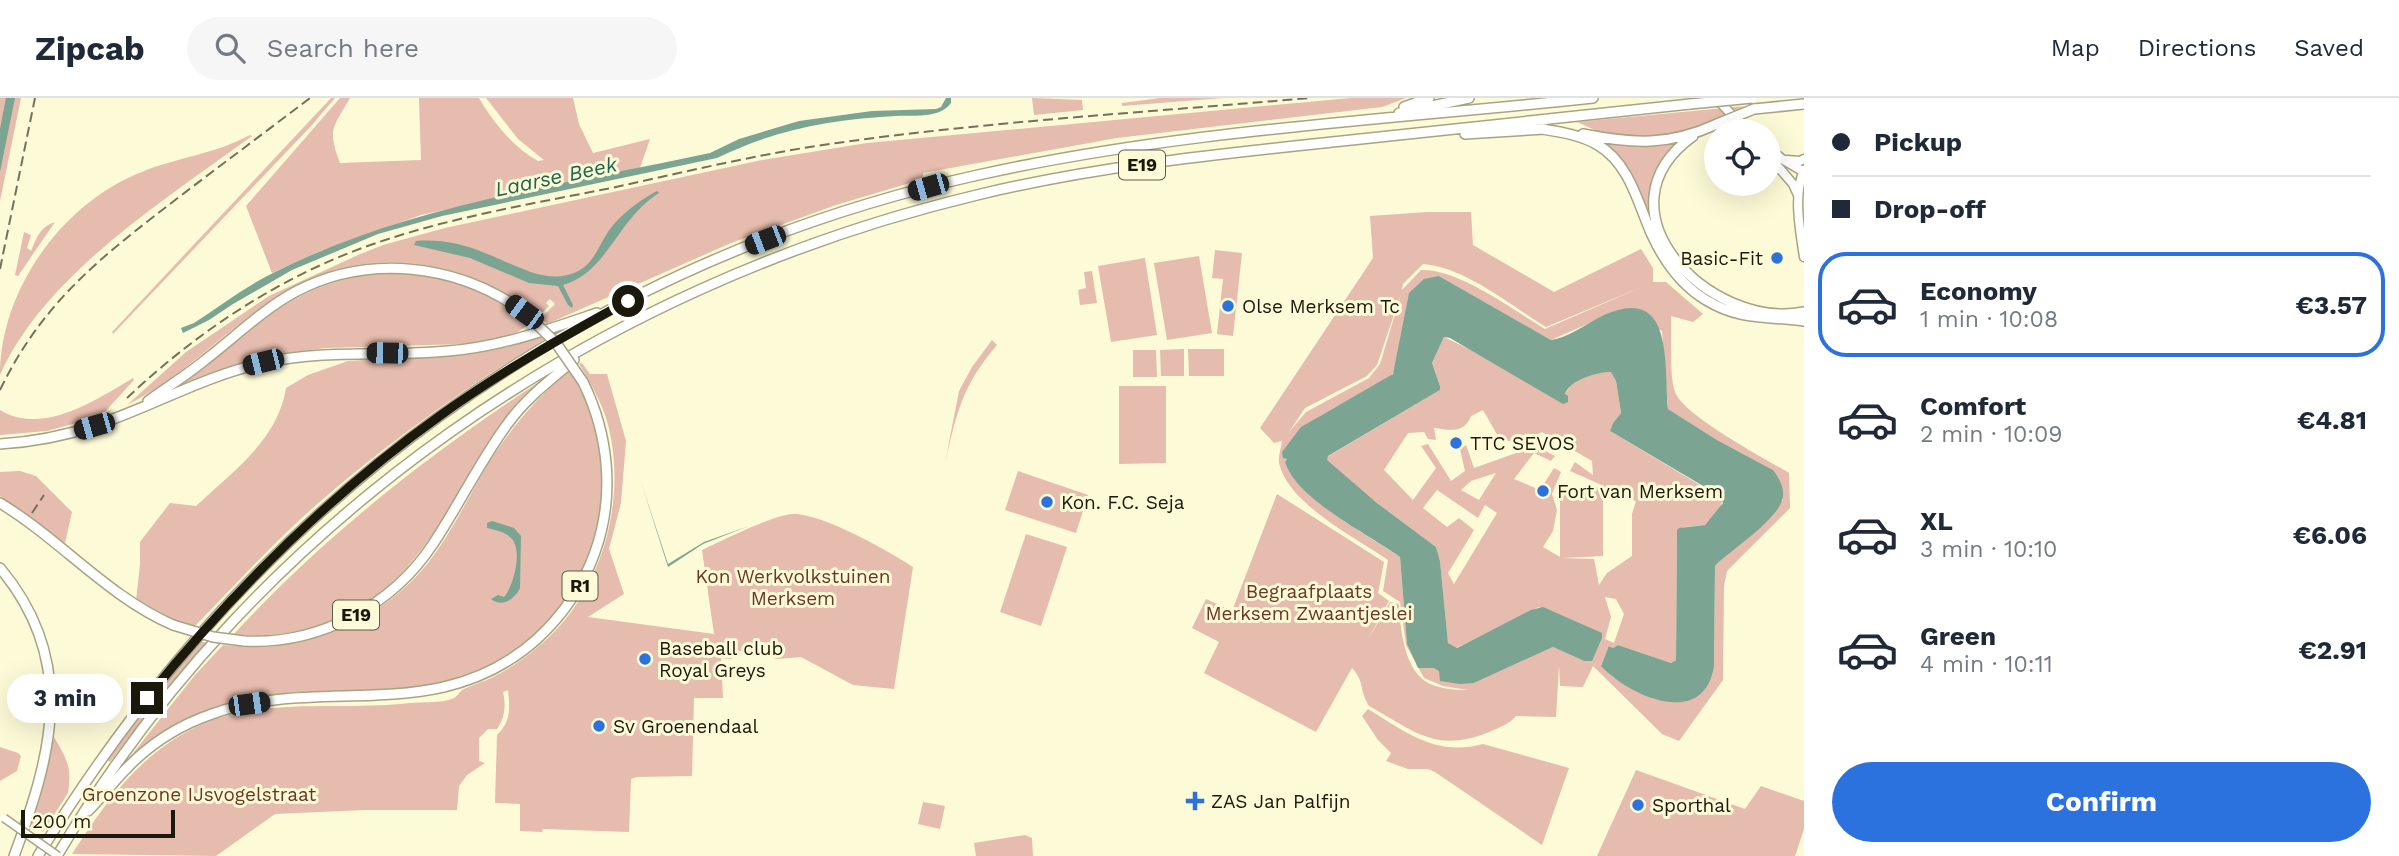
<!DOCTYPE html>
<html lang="en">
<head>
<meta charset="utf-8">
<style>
  body { margin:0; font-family:"Work Sans",sans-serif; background:#f6f6f7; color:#1f2937; height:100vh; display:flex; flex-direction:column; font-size:26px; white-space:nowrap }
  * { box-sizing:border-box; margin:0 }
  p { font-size:23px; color:#747a83 }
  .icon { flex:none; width:38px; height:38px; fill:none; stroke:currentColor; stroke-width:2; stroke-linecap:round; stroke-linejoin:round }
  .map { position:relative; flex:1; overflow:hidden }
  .side { display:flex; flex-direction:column; background:#fff; width:595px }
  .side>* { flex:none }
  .guide { display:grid; align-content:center; height:154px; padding:0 28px; background:#fff }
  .tools { position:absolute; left:1704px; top:21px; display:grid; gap:14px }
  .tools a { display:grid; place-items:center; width:77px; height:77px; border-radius:50%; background:#fff; box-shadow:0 7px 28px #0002; font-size:35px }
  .scale { position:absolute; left:21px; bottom:18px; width:154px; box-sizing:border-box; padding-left:7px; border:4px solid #1a190c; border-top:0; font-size:19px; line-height:24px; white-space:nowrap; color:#1a190c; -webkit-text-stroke:5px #fdfad7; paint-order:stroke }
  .end { position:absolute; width:32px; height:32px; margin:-16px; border:9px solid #1a190c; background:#fff; box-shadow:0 0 0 4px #fff }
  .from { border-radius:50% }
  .bubble { position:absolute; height:49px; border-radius:24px; background:#fff; box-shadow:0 7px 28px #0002; font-size:23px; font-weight:700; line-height:49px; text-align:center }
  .car { position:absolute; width:21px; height:42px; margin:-21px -10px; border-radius:9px; box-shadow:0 0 5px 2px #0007; background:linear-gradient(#222 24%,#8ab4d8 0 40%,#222 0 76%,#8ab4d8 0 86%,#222 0) }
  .guide b { display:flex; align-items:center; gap:24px; height:66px; font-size:26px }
  .guide b+b { border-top:2px solid #e0e1e3 }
  .guide i { width:18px; height:18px; background:#1f2937 }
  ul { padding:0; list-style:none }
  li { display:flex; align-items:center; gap:21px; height:105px; margin:0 14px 10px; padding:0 14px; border:4px solid transparent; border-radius:28px }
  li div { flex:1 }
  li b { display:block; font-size:26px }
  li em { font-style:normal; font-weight:700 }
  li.selected { border-color:#2c72df }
  li>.icon { width:63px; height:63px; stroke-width:1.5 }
  .cta { display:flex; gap:14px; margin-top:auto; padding:14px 28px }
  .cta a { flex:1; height:80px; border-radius:42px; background:#2c72df; color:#fff; font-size:28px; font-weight:700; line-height:80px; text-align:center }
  header { display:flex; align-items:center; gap:42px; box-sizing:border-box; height:98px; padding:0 35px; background:#fff; border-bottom:2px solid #e0e1e3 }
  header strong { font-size:33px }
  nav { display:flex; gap:38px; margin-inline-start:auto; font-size:24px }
  .search { width:490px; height:63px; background:#f6f6f7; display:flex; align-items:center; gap:18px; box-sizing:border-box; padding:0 24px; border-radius:38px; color:#747a83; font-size:26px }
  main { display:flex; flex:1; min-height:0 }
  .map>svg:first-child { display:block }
  .green { fill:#e5bcad; fill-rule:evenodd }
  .water { fill:#7ba492 }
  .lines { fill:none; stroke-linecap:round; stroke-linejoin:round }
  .primary-casing { stroke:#a7a484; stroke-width:11 }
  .highway-casing { stroke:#a7a484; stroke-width:12 }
  .primary { stroke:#fff; stroke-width:8 }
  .highway { stroke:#fff; stroke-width:9 }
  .rail { stroke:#73715c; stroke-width:2; stroke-dasharray:10 5; stroke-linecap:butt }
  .secondary-bridge-casing { stroke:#a7a484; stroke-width:10; stroke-linecap:butt }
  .highway-bridge-casing { stroke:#a7a484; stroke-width:12; stroke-linecap:butt }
  .secondary-bridge { stroke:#fff; stroke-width:7 }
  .highway-bridge { stroke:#fff; stroke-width:9 }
  .route { stroke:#1a190c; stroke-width:9 }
  .poi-dot { fill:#2c72df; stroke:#fdfad7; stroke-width:2.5 }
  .labels { text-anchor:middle; stroke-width:6; stroke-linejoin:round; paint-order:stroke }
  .shield { fill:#fdfad7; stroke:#5e5c49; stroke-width:2 }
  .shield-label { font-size:18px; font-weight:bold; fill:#1a190c }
  .poi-label { font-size:19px; fill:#1a190c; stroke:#fdfad7; text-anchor:start }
  .park-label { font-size:19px; fill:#6b3622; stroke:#fdfad7 }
  .water-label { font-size:21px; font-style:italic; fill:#1d644b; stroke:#fdfad7 }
</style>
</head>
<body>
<header>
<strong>Zipcab</strong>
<div class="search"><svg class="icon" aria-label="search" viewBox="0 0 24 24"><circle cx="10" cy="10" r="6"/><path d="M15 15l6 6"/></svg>Search here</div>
<nav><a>Map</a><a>Directions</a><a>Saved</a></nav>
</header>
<main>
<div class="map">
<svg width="1804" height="758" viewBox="0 0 1804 758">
  <rect width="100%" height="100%" fill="#fdfad7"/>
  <path class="green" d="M0,0H21L0,103Z
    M331,0H335L312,27L113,236L112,234Z
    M340,0H350C333,30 327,31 340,65L421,62L419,0H479C493,24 513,49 538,63L544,62L518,41L486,0H573L579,26L593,55L650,41L640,70L421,117L318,154L272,175L246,108Z
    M1032,0L1082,2L1083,12L1034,17Z
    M1161,0H1223L1122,8V5Z
    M1351,0H1406L1382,9L1117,40L923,75V81L836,107L731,145L547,226L541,220L555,206L550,201L546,205L549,208L539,218C460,156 355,143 270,203C221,237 181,280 127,307L186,254L269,198L358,157L383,147L445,130L762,62L867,45Z
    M1745,8L1692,33L1660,40L1598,36L1597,33L1577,24Z
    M250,37L252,38C165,102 45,176 0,277C0,193 61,107 139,75C177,59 213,57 250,37Z
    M1596,43L1639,48L1680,43C1639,90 1654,103 1670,157L1665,155L1637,93Z
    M1427,114H1471L1473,147L1554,194L1641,151L1653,170V184H1666L1703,216L1693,224L1671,218C1672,236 1669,279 1675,294C1684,318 1764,360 1789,375L1790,410L1727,473L1724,488L1723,582L1679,643L1662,636L1593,568L1583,589L1560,588L1559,567L1556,619L1516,618C1510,626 1498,630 1489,634C1435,656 1413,632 1369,608C1359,592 1365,584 1352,570L1316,634L1204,575L1219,544L1192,530L1206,501L1232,513L1277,396L1384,464L1378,495L1389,503L1367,543L1390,504L1399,506C1400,529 1404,569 1425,583C1436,591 1455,592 1468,592L1443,588L1424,580L1406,547L1400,504L1383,493L1388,462C1355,439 1288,406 1279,365C1278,359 1281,350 1282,343L1274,345L1260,330L1373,160L1370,118ZM1423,166C1465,169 1510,207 1546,229L1644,188L1545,231C1513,212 1458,170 1421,172L1402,192L1403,186ZM1439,178L1551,242L1622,211L1662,233L1668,311L1717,342L1773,372L1783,402L1715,468L1714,568L1614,580L1601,567L1610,548L1613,550L1618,547L1671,565L1676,562L1677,432L1684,429L1705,427L1720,410L1723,401L1610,333L1613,325L1621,315L1616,283L1611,273C1597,274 1570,282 1565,297L1444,239L1432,265L1440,288V292L1327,359V363L1377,405L1436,449L1440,463L1448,545L1456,550L1539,509L1584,563L1553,549L1474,585L1434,570H1418L1407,546L1400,459C1369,438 1295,399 1285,364H1287C1277,327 1364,299 1389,280C1399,272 1431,195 1439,178ZM1402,193L1380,266L1369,280L1306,314L1289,334L1305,310L1367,278L1377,267ZM1483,312L1499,340L1519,346L1542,334L1592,363L1593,377L1575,364L1570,373L1604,388V403L1614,397L1636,403L1632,416V458L1607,475L1599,487L1594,461L1562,460L1603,458V389L1560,390V459L1543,449L1553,433L1557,412L1552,396L1561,374L1554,370L1540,392L1514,381L1534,355L1551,363L1555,358L1536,348L1474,370L1466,347L1460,351L1465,373L1451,383L1428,346L1421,348L1436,370L1413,402L1384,372L1408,335L1424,334L1428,341L1436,342L1434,330C1450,332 1464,336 1471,318ZM1496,375L1479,402L1461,392L1471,383ZM1437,392L1478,420L1485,407L1497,415L1454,486L1448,475L1474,432L1459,420L1447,429L1423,410ZM1605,499L1616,501L1624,516L1614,545L1605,541L1611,519Z
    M55,124L18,178L15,177L24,134L31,137L27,150L31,153C37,139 40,129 55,124Z
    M1215,152L1242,155L1233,238L1217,236L1223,181L1212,180Z
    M1199,158L1212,235L1167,242L1154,165Z
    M1145,160L1157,237L1111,244L1098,168Z
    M1092,173L1097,205L1080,207L1078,192L1086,190L1084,174Z
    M396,174C453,179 486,191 530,226L513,237L465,246L326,250L277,256L227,269L172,292C251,235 291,179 396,174Z
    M543,238L545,241C464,290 387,345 315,408C272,446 234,488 194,529L153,513L136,503L140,466V444L170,405L196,408C232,374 278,342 286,290L308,277L348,263L476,255L508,249Z
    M992,242L997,247C962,288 957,314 945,365L959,293L972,269Z
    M1184,251V278H1161L1160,252Z
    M1188,251H1224V278H1189Z
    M1133,252H1156L1157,279H1133Z
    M582,265L590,276H607L626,343L621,405L609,451L624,496L588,519L714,536L702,452C721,443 775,416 793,416C821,415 889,453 913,469L894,591L853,587L801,559L778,561L740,553L731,561L721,560L723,600H694L692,678L637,679L631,681L629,734L543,731L542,734L520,733V706L495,705L497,637C511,624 510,610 508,592L503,594C506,608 505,619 497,631H488L479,640V663L485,665L467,677L459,688L457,712H364L275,716L216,758L72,756C107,702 143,651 205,625C270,599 342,613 410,605C423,604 440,605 452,601C458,599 459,593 464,591C474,586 484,584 493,579C515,568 536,552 553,535C606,482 627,395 607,323C601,303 590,284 579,266Z
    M570,272C576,283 584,294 589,305C596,323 599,342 601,362C604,391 603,422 593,451C575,510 521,561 462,581C389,604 310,588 236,605C219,609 201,614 186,623C168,633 143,660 126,664L195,577L223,547C302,553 377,528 428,465C452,434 469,398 489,364C512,329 538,298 570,272Z
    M133,280L134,282L101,318L47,333L0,337V312C43,338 96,302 133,280Z
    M542,282C436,391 424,547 233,537C324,438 429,356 542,282Z
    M1119,288H1166V365L1119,366Z
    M20,373L36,378L72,414L65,445L0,398V374Z
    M1018,373L1088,397L1076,435L1005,412Z
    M1026,436L1067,449L1041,528L1000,514Z
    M199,543L208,545L143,621L110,664L106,661L118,645Z
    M1368,611C1406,634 1436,659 1483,646L1569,670L1542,747L1435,674L1428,671H1408L1386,663L1391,655L1378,642L1362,618Z
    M54,639C67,661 72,669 68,695L43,734L31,726L46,677Z
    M0,649L18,655L21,658L17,673L0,683Z
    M1636,672L1745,711L1761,688L1804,703V731L1795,758H1597Z
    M923,704L945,708L940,731L918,726Z
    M1025,737L1032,740L1033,758H976L974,745Z"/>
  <path class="water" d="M6,0H15L0,74V31Z
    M946,0H951V5C939,21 913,17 895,18C829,22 777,31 717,60L442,118L378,136L292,172L233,206L209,222L183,235L181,230L194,225C220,208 246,188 275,174C410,106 563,87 710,55L739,41L799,23L872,13L936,11L941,9Z
    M657,93L659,95C618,120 607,175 563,187L573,207L572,210L568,207L558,188L529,185L470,160L414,147L416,143C440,141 464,146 485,155C515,166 551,192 583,170C596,161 601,142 611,130C620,117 643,100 657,93Z
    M1439,178L1551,242C1567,240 1585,227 1600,219C1674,183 1664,264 1668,311L1717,342L1773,372C1778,379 1784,388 1783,397C1783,419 1730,452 1715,468L1714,568C1704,632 1629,598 1601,568L1609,548L1613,550L1618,547L1671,565L1676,562L1677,432L1679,430L1705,427L1723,405L1720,398L1610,333L1613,325L1621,315L1616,283L1611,274C1597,274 1570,282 1565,296L1568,298V304L1563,306L1450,240L1444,239L1432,265L1440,288V292L1328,358L1327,362L1377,405L1436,449L1440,463L1448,545L1457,550L1531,512L1543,509L1602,535V540L1592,563H1584L1553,549L1474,585L1460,586L1440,583L1439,573L1434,570H1418L1407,546L1400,459C1368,436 1296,401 1285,364L1287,361L1283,360L1282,354L1301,329L1393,276L1409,195L1424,181Z
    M641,384L668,466L704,444L749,428L703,446L668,469Z
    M492,423L514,430L521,438L520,490C515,501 502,510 491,501L498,497L504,499C513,489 523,454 512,441C506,434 496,432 487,430V425Z"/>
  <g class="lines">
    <g class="primary-casing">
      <path id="primary" d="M1716,0L1747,33
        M1769,50L1782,61L1804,74
        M1769,58L1793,86L1798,97
        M1787,62L1800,63L1804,61
        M1804,72C1793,97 1800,132 1804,159"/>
    </g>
    <g class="highway-casing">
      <path id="highway" d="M1404,9L1429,0
        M1754,11L1804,6
        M1399,15L1469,0
        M1542,31C1561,34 1581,37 1598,47C1630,66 1638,106 1652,137C1664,163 1681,187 1706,202C1740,223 1769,218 1804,223
        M1465,36L1545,31
        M1583,36C1633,46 1669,48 1717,26
        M1693,38C1591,111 1709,233 1804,214
        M148,303C167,289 187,277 205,262C235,239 262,212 295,194C369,155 458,166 524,214
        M0,346C32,344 64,338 94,328C151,309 204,278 263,265C324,251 386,259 448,253C500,249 547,232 597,215
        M0,405C61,442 107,498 173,527
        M0,470C78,563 52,656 14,758
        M244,543C319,547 392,508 433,446C459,407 479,365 506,328C524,302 550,282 574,262
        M88,713C102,699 113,684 127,670C150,646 180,627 212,616C322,576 438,630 537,541C563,517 583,488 595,454C615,398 609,337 583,284
        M38,758C251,408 577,166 978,77C1180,32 1388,22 1593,0
        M57,758C255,421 599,187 977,97C1096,68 1220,56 1342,43C1458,31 1574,19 1690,6"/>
    </g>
    <use href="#primary" class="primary"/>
    <use href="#highway" class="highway"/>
    <path class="rail" d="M0,171L35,0
      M0,292C44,201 105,156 183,96C225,64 268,32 310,0
      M127,300C200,231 284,176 379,144C456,118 537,105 616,89C689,73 763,55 837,45C992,23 1152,14 1309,0
      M32,415L44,397"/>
    <g class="secondary-bridge-casing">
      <path id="secondary-bridge" d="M4,720L58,758"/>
    </g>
    <g class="highway-bridge-casing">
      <path id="highway-bridge" d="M1690,6L1752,0
        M1717,26L1754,11
        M524,214L556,245L583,284
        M173,527L213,539L244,543"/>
    </g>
    <use href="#secondary-bridge" class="secondary-bridge"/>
    <use href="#highway-bridge" class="highway-bridge"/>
  </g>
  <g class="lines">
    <path class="route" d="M147,600C233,493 329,397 441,317C501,274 564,238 628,203"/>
  </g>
  <g class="poi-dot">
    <circle cx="1777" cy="160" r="7"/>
    <circle cx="1228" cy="208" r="7"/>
    <circle cx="1456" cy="345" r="7"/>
    <circle cx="1543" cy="393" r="7"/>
    <circle cx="1047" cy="404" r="7"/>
    <circle cx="645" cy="561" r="7"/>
    <circle cx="599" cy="628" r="7"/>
    <path d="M1191.5 692.5h7v7h7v7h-7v7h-7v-7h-7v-7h7z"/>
    <circle cx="1638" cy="707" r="7"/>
  </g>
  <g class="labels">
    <g class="shield">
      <rect x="1119" y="52.5" width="46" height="29" rx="5"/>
      <rect x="562.5" y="473.5" width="35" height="29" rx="5"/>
      <rect x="333" y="502.5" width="46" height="29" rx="5"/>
    </g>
    <g class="shield-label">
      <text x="1142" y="73">E19</text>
      <text x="580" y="494">R1</text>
      <text x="356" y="523">E19</text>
    </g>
    <g class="poi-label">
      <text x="1763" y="167" text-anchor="end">Basic-Fit</text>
      <text x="1242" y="215">Olse Merksem Tc</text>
      <text x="1470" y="352">TTC SEVOS</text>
      <text x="1557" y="400">Fort van Merksem</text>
      <text x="1061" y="411">Kon. F.C. Seja</text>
      <text x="659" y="557">Baseball club<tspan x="659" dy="22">Royal Greys</tspan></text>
      <text x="613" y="635">Sv Groenendaal</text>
      <text x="1211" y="710">ZAS Jan Palfijn</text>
      <text x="1652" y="714">Sporthal</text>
    </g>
    <g class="park-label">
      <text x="793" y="485">Kon Werkvolkstuinen<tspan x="793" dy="22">Merksem</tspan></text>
      <text x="1309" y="500">Begraafplaats<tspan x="1309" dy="22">Merksem Zwaantjeslei</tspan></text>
      <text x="199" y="703">Groenzone IJsvogelstraat</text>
    </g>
    <g class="water-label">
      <text transform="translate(556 79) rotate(-12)" y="7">Laarse Beek</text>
    </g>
  </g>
</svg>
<div class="tools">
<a><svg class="icon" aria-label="locate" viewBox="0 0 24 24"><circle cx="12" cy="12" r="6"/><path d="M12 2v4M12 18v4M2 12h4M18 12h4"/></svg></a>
</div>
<div class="scale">200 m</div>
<i class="end from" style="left:628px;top:203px"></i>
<i class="end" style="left:147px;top:600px"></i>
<div class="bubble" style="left:7px;top:576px;width:116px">3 min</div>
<i class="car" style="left:928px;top:89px;rotate:254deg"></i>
<i class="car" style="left:765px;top:142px;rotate:249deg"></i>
<i class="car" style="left:524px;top:214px;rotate:306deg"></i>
<i class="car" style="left:387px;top:255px;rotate:271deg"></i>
<i class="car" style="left:263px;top:264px;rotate:256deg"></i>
<i class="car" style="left:94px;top:328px;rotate:254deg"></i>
<i class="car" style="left:249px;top:606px;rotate:82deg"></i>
</div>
<section class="side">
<div class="guide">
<b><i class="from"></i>Pickup</b>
<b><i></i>Drop-off</b>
</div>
<ul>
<li class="selected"><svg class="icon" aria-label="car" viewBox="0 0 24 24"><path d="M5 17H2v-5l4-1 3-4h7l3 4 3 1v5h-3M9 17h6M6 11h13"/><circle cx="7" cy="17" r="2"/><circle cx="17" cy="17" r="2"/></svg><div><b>Economy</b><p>1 min · 10:08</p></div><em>€3.57</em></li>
<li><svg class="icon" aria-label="car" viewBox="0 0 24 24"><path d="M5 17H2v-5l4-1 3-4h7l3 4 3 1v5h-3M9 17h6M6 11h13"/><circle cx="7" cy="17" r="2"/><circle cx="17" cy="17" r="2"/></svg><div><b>Comfort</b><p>2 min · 10:09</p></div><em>€4.81</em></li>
<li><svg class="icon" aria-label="car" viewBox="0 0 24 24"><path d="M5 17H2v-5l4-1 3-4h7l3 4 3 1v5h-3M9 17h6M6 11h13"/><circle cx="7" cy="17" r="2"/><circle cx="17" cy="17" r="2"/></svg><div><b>XL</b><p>3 min · 10:10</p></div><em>€6.06</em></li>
<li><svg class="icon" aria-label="car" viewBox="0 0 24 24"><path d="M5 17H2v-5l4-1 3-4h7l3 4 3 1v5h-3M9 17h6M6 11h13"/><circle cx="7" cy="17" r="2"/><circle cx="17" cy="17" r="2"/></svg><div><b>Green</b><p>4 min · 10:11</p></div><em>€2.91</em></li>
</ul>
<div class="cta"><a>Confirm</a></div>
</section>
</main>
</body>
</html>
